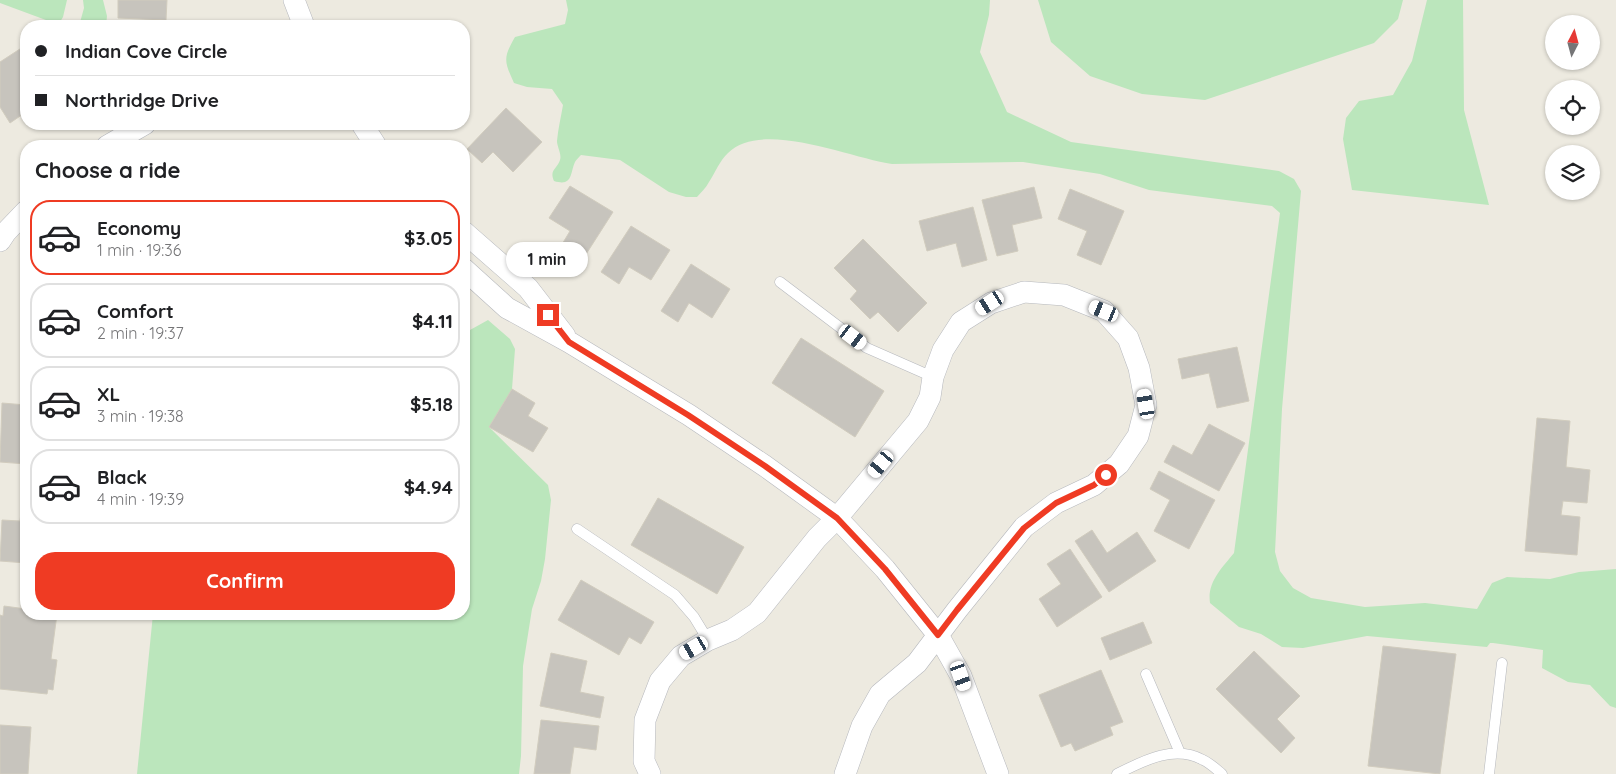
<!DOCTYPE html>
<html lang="en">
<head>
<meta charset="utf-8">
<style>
  body { margin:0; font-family:Quicksand,sans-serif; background:#f2f2f2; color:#202124; height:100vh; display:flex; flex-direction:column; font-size:19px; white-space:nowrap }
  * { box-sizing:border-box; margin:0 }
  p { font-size:16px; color:#757577 }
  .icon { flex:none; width:28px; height:28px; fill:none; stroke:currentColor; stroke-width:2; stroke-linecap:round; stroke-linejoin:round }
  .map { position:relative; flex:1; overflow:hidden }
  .side { position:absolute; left:20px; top:140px; width:450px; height:480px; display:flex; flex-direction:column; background:#fff; border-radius:20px; box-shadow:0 1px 4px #0004 }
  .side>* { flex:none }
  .banner { position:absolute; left:20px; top:20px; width:450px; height:110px; border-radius:20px; box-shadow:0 1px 4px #0004; display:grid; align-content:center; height:110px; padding:0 15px; background:#fff }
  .needle { width:32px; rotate:6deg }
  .buttons { position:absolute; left:1545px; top:15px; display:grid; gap:10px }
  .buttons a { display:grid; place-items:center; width:55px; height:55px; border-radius:50%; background:#fff; box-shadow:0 1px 4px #0004; font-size:25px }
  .end { position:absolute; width:22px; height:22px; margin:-11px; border:6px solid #ef3b23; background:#fff; box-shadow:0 0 0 2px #fff }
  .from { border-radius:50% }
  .bubble { position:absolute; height:35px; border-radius:18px; background:#fff; box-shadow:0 1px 4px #0004; font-size:16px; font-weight:700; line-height:35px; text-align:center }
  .car { position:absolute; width:15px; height:30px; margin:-15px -8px; border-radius:6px; box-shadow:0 0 4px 1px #0007; background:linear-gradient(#fff 24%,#345 0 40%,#fff 0 76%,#345 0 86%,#fff 0) }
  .banner b { display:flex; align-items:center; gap:18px; height:48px; font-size:19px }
  .banner b+b { border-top:1px solid #e0e0e0 }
  .banner i { width:12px; height:12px; background:#202124 }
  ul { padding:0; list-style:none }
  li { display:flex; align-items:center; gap:15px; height:75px; margin:0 10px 8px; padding:0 5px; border:2px solid #e0e0e0; border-radius:20px }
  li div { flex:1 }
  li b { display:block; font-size:19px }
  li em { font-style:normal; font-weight:700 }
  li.selected { border-color:#ef3b23 }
  li>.icon { width:45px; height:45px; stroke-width:1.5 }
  h2 { padding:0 15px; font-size:22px; line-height:60px }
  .button { display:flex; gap:10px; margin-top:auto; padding:10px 15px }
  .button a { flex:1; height:58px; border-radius:20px; background:#ef3b23; color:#fff; font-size:20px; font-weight:700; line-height:58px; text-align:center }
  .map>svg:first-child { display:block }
  .green { fill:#bbe6bc }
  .building { fill:#c7c4bd; stroke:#d1ccbe }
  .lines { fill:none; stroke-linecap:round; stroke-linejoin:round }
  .service-casing { stroke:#b6b8bd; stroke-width:11 }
  .minor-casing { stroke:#b6b8bd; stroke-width:22 }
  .service { stroke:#fff; stroke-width:10 }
  .minor { stroke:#fff; stroke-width:21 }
  .route { stroke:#ef3b23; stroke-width:6 }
</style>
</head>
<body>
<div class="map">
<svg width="1616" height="774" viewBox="0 0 1616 774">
  <rect width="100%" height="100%" fill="#edeae0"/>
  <path class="green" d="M0,0H67L63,17L60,22L54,23L0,3Z
    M83,0H103L107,16L106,26H79L84,8Z
    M566,0H990L989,15L980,52L1007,112L1071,142L1279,171L1294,179L1301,191L1282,409L1275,552L1280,571L1293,588L1311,598L1365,607L1425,603L1477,609L1492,583L1507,577L1550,579L1579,572L1616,569V708L1610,706L1590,685L1568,682L1542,668L1543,650L1493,643H1490L1487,647L1367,636L1303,648L1282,647L1261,634L1239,627L1210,603C1207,582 1222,568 1234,553L1280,213L1272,206L1149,190L1100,174L1023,162L892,164C850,158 762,119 728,153C720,160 715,173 709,182C706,188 701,192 697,197H686L669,192L620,160L581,155C580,156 576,160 575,162C570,173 573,187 554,181C549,170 557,169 560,160C562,154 557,147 557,141C558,129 561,117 563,105L552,89L527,87L514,83C504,61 503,58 515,37L565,24L568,10Z
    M1038,0H1403L1398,19L1374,43L1205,100L1142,94L1090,76L1051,42Z
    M1427,0H1463L1464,110L1489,205L1352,190L1343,139L1346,118L1359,101L1393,95L1412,61Z
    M488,320L510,339L515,349L512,389L489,427L548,485L551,500L545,559L541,581L532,609L523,666L521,756L519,774H137L153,614H464V330H470Z"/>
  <path class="building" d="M118,0H167L166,20L118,18Z
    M26,45V96L23,98L26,103V112L10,123L0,107V62Z
    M506,108L542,142L513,172L493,152L482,163L467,149Z
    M570,186L613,212L583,259L561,246L570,231L549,218Z
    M1034,187L1042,218L1012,225L1018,251L997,256L982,200Z
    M1070,189L1124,211L1101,265L1077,255L1087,231L1058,219Z
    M973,207L987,260L962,267L956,243L927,251L919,221Z
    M631,226L670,250L651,280L629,267L619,284L601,272Z
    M863,239L927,303L898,332L878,312L870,319L850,299L857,291L834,268Z
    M691,264L730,289L712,318L689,303L678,322L661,311Z
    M801,338L884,391L855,437L772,383Z
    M1237,347L1249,401L1217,408L1209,373L1182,379L1178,359Z
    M512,389L535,403L528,416L548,428L533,452L489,427Z
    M2,403L26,405V464L0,462Z
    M1537,418L1570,421L1566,467L1590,470L1587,503L1563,501L1561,515L1580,517L1577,555L1525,551Z
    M1209,424L1245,443L1219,491L1164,462L1173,445L1192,455Z
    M1159,471L1215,500L1189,549L1154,531L1170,500L1150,489Z
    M23,498L26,499V563L0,561L2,520L20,521Z
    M658,498L744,547L717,594L631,545Z
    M1092,530L1107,553L1137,532L1156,561L1109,592L1075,541Z
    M1070,549L1102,597L1057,627L1039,599L1061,584L1047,564Z
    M581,580L654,622L641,644L629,637L619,655L558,620Z
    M4,606L26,609V614H57L51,659L57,660L53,690L48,689L47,694L0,689V615L3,616Z
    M1143,622L1152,643L1110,660L1101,638Z
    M1383,646L1456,654L1440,774L1368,766Z
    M1254,651L1300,696L1277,719L1295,738L1281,753L1216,689Z
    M551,653L587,661L580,692L604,697L600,718L540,706Z
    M1101,670L1123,722L1110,727L1113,735L1075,751L1071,743L1061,747L1039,695Z
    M541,720L599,726L596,750L574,747L570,774H534Z
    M0,725L31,727L28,774H0Z"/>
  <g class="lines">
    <g class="service-casing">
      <path id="service" d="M780,282L867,348L933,377
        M577,529L675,595L694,617L708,640
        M1146,674L1180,753
        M1117,774C1143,761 1174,744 1203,760C1210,763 1216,769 1222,774
        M1489,774L1502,663"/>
    </g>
    <g class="minor-casing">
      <path id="minor" d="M294,0L304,26
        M362,124L376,146
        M107,146L145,124
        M464,232L528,288L565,336
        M0,241L6,232L26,211
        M464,269L507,308L569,342L689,415L765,466L837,518L885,569L938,635L961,676L998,774
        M650,774L644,761L645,720L660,681L681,656L708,640L732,630L757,613L817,538L837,518L918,421L930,397L933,377L943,350L961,322L991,303L1024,292L1064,295L1104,311L1128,338L1139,368L1146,405L1138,436L1119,464L1094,485L1056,503L1024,527L957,610L917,663L880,694L862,726L845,774"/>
    </g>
    <use href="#service" class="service"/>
    <use href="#minor" class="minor"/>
  </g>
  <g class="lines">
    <path class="route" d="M548,315L569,342L688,415L765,466L837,518L885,569L938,635L957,610L1024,528L1056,503L1094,485L1106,475"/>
  </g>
</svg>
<div class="buttons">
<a><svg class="needle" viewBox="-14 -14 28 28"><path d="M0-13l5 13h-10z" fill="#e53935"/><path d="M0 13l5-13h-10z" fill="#757577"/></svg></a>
<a><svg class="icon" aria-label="locate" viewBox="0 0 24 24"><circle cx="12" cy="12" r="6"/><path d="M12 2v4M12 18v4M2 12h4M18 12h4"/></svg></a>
<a><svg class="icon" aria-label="layers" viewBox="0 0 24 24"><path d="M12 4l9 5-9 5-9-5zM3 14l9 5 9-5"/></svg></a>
</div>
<i class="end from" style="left:1106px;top:475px"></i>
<i class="end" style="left:548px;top:315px"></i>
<div class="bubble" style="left:506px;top:242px;width:82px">1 min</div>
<i class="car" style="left:990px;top:303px;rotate:237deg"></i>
<i class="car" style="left:1104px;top:311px;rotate:292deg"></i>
<i class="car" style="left:853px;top:337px;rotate:127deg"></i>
<i class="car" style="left:1146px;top:404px;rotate:350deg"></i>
<i class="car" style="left:881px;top:464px;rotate:220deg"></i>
<i class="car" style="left:694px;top:648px;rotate:240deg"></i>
<i class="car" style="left:961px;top:676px;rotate:160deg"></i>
<div class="banner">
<b><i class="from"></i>Indian Cove Circle</b>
<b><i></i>Northridge Drive</b>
</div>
<section class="side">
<h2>Choose a ride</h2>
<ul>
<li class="selected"><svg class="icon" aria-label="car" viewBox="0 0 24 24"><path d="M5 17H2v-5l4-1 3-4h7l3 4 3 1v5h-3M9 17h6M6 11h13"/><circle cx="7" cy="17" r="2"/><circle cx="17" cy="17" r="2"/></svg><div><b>Economy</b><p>1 min · 19:36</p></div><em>$3.05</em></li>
<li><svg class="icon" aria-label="car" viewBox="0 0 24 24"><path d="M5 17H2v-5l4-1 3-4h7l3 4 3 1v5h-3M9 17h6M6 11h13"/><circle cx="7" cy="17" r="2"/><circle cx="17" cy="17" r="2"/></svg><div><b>Comfort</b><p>2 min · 19:37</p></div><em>$4.11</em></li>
<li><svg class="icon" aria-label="car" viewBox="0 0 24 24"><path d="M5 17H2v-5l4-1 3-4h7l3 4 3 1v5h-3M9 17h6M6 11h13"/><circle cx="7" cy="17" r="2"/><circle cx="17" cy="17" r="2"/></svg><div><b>XL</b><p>3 min · 19:38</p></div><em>$5.18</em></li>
<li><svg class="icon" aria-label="car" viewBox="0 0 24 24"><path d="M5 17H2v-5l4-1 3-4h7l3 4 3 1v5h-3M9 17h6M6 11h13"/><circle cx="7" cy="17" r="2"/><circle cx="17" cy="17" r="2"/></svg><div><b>Black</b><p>4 min · 19:39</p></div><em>$4.94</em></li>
</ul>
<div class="button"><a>Confirm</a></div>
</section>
</div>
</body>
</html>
